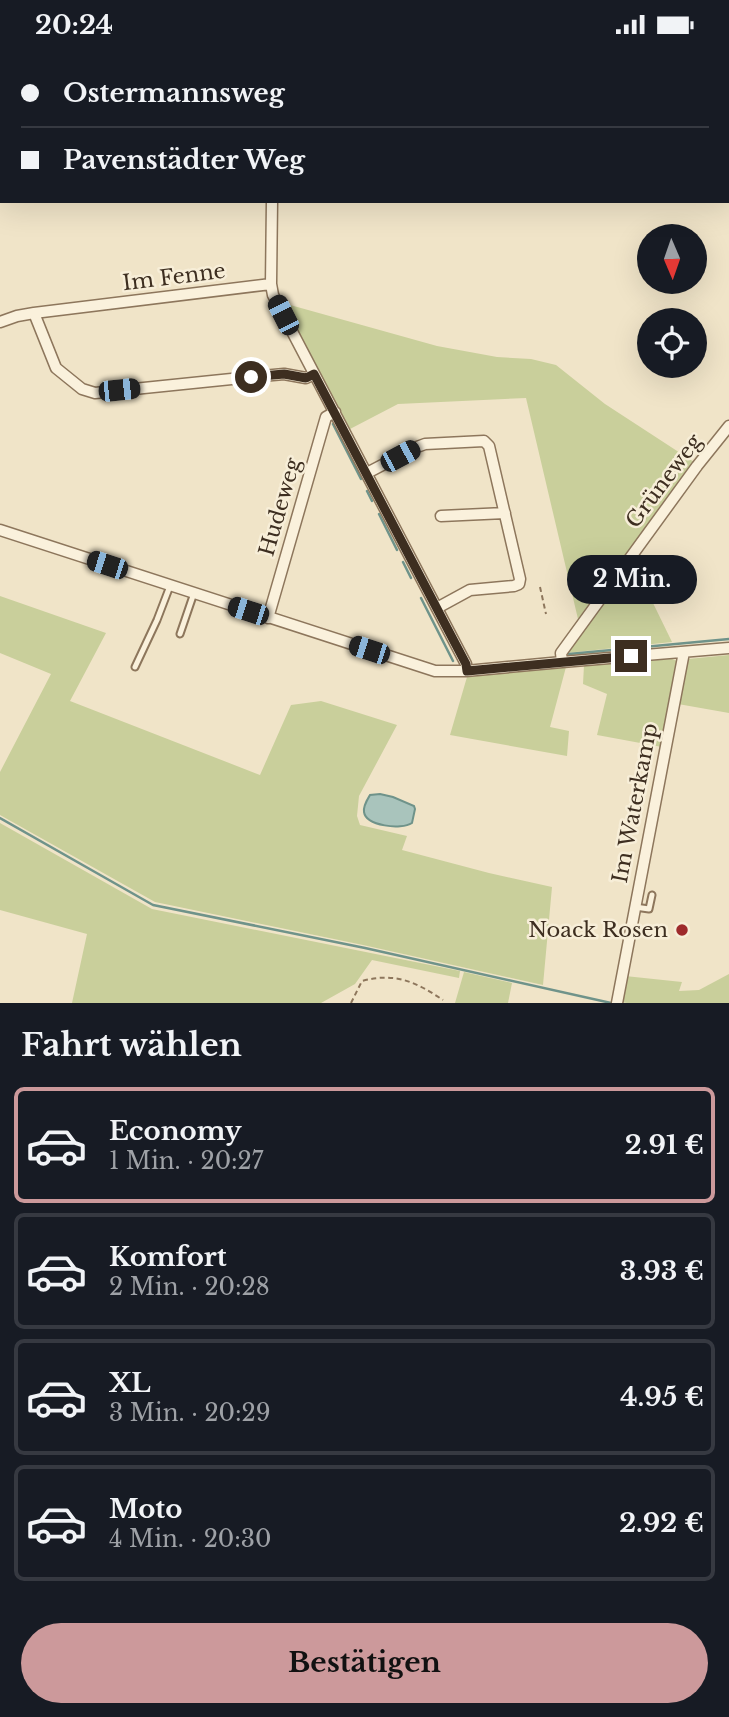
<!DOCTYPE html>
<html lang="de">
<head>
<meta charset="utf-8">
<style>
  body { margin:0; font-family:"Libre Baskerville",serif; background:#20242c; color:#f1f3f6; height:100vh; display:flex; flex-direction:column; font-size:26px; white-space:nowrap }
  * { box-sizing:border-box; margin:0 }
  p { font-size:23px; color:#9ea1a6 }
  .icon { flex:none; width:38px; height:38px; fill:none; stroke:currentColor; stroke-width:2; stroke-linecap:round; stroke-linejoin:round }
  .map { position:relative; height:954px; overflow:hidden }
  .panel { display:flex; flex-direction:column; background:#171b24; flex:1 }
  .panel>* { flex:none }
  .banner { position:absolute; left:0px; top:0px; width:730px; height:154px; box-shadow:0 7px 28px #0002; display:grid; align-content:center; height:154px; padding:0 21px; background:#171b24 }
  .needle { width:46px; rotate:178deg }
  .fabs { position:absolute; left:637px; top:175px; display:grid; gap:14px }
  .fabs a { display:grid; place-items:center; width:70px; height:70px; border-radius:50%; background:#171b24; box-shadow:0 7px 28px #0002; font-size:35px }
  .end { position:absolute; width:32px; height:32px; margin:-16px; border:9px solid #3d2e20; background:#fff; box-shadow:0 0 0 4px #fff }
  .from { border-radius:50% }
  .bubble { position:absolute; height:49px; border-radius:24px; background:#171b24; box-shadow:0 7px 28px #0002; font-size:23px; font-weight:700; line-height:49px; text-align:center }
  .car { position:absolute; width:21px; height:42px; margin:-21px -10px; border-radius:9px; box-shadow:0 0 5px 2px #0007; background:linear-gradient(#222 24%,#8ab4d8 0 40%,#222 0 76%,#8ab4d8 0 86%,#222 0) }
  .banner b { display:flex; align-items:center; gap:24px; height:66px; font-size:26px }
  .banner b+b { border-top:2px solid #363941 }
  .banner i { width:18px; height:18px; background:#f1f3f6 }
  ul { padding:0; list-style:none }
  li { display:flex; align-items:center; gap:21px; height:116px; margin:0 14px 10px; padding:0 7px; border:4px solid #363941; border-radius:10px }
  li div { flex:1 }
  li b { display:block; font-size:26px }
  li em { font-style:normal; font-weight:700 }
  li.active { border-color:#cc999b }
  li>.icon { width:63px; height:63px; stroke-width:1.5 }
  h2 { padding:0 21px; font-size:32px; line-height:84px }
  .button { display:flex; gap:14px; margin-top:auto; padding:14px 21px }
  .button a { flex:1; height:80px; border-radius:42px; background:#cc999b; color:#111; font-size:28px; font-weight:700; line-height:80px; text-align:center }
  .status { display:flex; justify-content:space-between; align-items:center; height:49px; padding:0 35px; background:#171b24; direction:ltr }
  .status svg { height:19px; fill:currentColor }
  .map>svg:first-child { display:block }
  .green { fill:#c9cf9b }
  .cemetery { fill:#bfc49a }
  .water { fill:#a9c4bc; stroke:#6f938a; stroke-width:2 }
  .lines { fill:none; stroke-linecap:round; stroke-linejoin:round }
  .stream { stroke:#6f938a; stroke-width:2.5 }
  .service-casing { stroke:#8d765c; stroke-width:9 }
  .minor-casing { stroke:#8d765c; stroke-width:13 }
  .path { stroke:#8d765c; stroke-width:2; stroke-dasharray:5 3.5; stroke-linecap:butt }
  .service { stroke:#faf1dc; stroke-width:5 }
  .minor { stroke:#faf1dc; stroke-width:10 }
  .route { stroke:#3d2e20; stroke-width:9 }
  .poi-dot { fill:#9e2a2b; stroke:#f7eed8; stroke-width:2.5 }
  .labels { text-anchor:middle; stroke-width:5; stroke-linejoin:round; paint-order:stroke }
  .street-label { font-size:21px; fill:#3d2e20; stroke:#f7eed8 }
  .poi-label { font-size:21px; fill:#3d2e20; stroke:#f7eed8; text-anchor:end }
</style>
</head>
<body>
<div class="status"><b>20:24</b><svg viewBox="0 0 49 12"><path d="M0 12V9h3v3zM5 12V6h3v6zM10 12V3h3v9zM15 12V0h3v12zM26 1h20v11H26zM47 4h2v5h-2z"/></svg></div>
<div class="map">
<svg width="729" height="954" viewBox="0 0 729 954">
  <rect width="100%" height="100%" fill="#f0e4c8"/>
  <path class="green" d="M283,254L437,297L497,308L531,310L556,316L605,355L694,413L578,570L526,349L398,355L350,380Z
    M634,515L672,593L566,604Z
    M0,547L106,584L70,652L260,726L291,656L321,652L397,676L359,747L357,767L360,776L407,787L402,801L489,824L552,838L543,936L363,896L155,853L0,766V723L51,625L0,604Z
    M729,606V664L678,655L685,616L688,610Z
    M672,610L677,612L662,698L597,686L607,645L583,635L584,616Z
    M566,618L550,678L569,682L567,707L450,686L467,628Z
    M0,774L152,860L460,922L459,929L372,911L355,935L321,954H72L87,885L0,861Z
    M464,923L512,934L508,954H455Z
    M729,925V954H627L621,953L625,927L682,933L679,942L699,941Z"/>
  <path class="cemetery" d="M173,0H729V130L728,2H175Z"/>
  <path class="water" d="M380,745L393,748L414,757L415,760L412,774C401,781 366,777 364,763C363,757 367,751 370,746Z"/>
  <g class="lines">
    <path class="stream" d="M728,142L729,143
      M333,375L361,430
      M367,442L372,452
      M379,465L397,501
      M403,513L411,529
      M421,549L453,612
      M569,605L729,590
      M0,769L153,856L365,899L611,954"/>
    <g class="service-casing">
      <path id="service" d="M318,2L319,0
        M180,585L194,544
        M135,618L157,571L170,537
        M635,858L649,860L652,846"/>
    </g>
    <g class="minor-casing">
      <path id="minor" d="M168,0L169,2
        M272,152L271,235L273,246L466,615V622
        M34,264L56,319L82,340L95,344L251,328L284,325L306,329L314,325
        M0,273L17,267L34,264L271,235
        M367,424L417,398L425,395L484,392L489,397L520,530L519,535L514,537L470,541L437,559
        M441,467L505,464
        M0,481L435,622H466L562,613L729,599
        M268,569L326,368L335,363
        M562,613L561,604L697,417L729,377
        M617,954L684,603"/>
    </g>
    <path class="path" d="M267,0L269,2
      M507,0L508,2
      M536,0L548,2
      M557,0V2
      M648,0V2
      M291,2V0
      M467,2L468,0
      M711,2V0
      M728,51H729
      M728,125L729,126
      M728,136H729
      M540,538L546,565
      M351,954L362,932C395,923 416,933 443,951"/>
    <use href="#service" class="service"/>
    <use href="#minor" class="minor"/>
  </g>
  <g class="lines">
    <path class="route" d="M251,328L284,325L306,329L314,325L456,596L466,615L467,622L631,607"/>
  </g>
  <circle class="poi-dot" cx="682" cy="881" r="7"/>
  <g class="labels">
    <g class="street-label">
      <text transform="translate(174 228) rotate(-7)" y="7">Im Fenne</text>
      <text transform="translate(664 432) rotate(-53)" y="7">Grüneweg</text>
      <text transform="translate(280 458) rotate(-74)" y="7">Hudeweg</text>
      <text transform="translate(635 754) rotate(-79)" y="7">Im Waterkamp</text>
    </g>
    <g class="poi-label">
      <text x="668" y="888">Noack Rosen</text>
    </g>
  </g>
</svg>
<div class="fabs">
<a><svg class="needle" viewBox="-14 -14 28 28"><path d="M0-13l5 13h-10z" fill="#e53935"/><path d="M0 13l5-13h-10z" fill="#9ea1a6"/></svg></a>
<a><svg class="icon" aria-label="locate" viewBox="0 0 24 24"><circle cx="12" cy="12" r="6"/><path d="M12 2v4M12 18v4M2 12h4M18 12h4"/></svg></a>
</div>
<i class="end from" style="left:251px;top:328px"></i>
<i class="end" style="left:631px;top:607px"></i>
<div class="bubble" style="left:567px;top:506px;width:130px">2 Min.</div>
<i class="car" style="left:283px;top:266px;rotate:333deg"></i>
<i class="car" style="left:119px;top:341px;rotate:84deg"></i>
<i class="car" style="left:400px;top:407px;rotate:62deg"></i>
<i class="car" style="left:107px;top:516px;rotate:288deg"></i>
<i class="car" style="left:248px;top:562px;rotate:288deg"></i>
<i class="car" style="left:369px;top:601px;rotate:288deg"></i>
<div class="banner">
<b><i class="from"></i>Ostermannsweg</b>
<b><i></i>Pavenstädter Weg</b>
</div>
</div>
<section class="panel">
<h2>Fahrt wählen</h2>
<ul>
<li class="active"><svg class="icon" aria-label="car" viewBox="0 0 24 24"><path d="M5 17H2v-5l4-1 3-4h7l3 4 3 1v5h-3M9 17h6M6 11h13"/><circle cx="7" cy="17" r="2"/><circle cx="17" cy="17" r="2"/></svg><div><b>Economy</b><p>1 Min. · 20:27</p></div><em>2.91 €</em></li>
<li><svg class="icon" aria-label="car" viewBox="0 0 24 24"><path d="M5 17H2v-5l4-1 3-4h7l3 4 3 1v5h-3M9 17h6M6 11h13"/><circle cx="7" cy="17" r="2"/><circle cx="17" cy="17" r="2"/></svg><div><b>Komfort</b><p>2 Min. · 20:28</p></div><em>3.93 €</em></li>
<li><svg class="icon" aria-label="car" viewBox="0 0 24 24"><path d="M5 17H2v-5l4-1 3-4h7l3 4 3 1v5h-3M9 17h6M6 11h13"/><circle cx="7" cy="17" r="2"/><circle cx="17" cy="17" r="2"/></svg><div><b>XL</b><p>3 Min. · 20:29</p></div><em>4.95 €</em></li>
<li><svg class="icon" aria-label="car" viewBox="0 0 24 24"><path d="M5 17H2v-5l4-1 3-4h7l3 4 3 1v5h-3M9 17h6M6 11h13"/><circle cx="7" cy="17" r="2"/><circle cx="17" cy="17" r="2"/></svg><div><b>Moto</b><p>4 Min. · 20:30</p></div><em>2.92 €</em></li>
</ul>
<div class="button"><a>Bestätigen</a></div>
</section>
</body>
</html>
